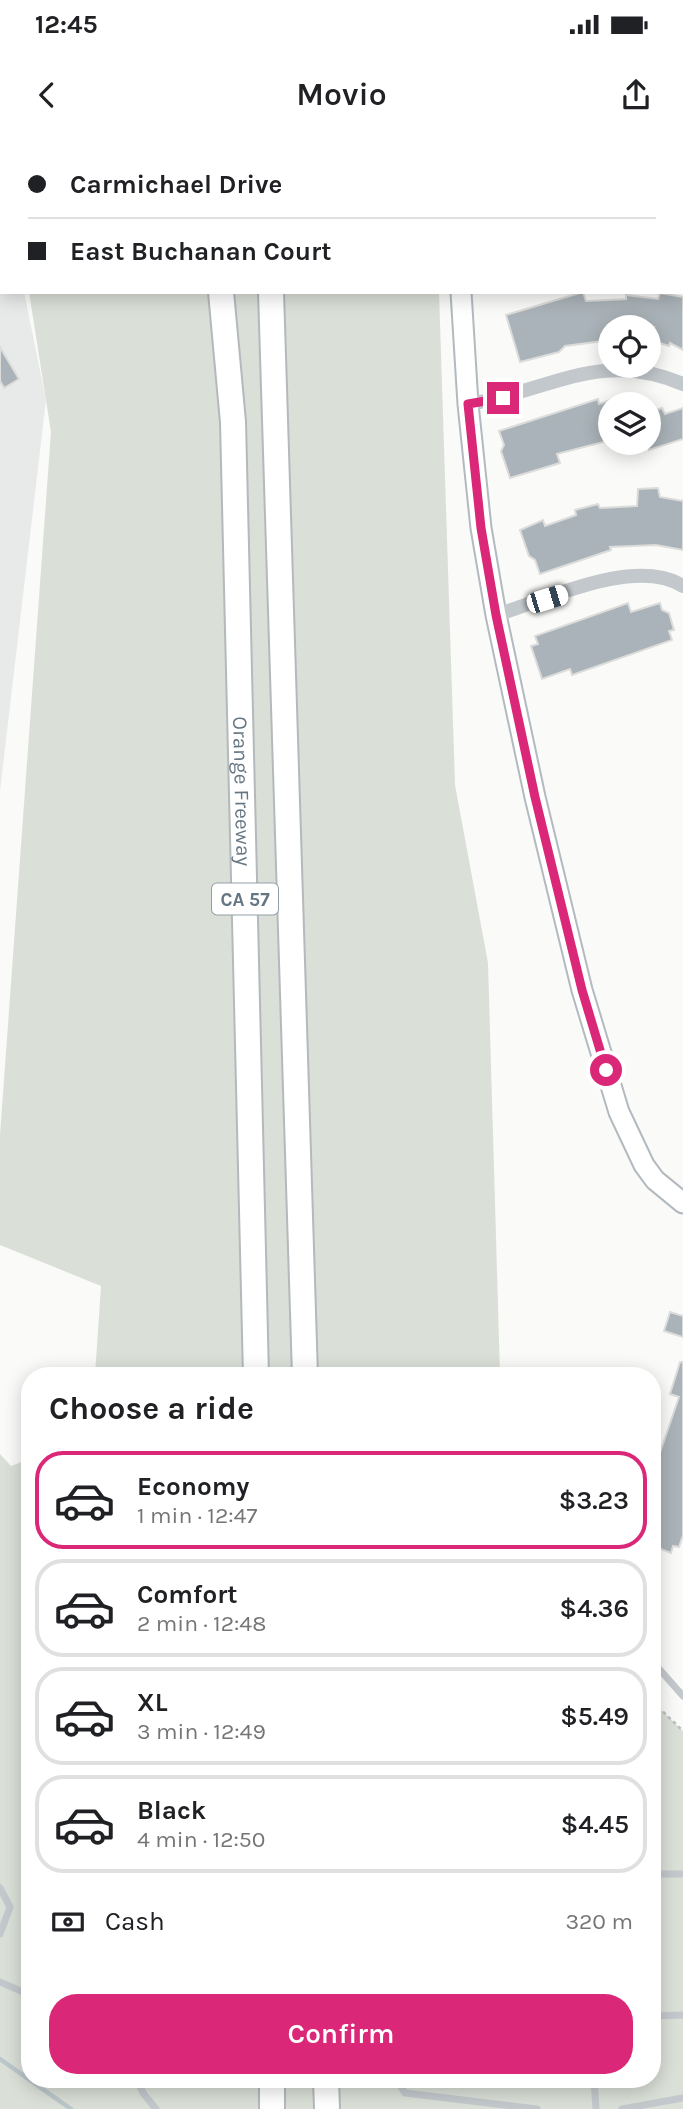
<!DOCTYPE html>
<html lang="en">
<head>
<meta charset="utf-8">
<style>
  body { margin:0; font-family:Karla,sans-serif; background:#f6f6f6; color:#202124; height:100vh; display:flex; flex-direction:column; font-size:26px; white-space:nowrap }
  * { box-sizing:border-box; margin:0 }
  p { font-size:23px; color:#757577 }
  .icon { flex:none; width:38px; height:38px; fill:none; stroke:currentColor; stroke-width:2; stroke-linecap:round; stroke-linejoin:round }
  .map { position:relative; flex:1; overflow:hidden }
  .details { position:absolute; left:21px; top:1227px; width:640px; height:721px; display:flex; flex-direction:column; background:#fff; border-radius:28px; box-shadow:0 4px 18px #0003 }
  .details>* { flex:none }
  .hud { position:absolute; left:0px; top:0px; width:684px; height:154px; box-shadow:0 4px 18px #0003; display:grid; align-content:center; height:154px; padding:0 28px; background:#fff }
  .buttons { position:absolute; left:598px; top:175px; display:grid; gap:14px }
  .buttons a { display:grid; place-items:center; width:63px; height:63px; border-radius:50%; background:#fff; box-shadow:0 4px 18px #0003; font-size:35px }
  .end { position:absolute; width:32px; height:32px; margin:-16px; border:9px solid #db2777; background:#fff; box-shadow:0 0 0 4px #fff }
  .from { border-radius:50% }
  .car { position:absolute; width:21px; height:42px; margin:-21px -10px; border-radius:9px; box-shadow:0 0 5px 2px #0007; background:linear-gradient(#fff 24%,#345 0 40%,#fff 0 76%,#345 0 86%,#fff 0) }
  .hud b { display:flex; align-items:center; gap:24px; height:66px; font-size:26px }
  .hud b+b { border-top:2px solid #e0e0e0 }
  .hud i { width:18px; height:18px; background:#202124 }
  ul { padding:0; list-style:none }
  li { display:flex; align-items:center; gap:21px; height:98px; margin:0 14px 10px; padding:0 14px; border:4px solid #e0e0e0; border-radius:28px }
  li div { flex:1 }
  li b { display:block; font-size:26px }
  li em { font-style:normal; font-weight:600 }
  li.current { border-color:#db2777 }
  li>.icon { width:63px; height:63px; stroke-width:1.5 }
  h2 { padding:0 28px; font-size:32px; line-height:84px }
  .pay { display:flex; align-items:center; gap:18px; height:77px; padding:0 28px; font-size:26px }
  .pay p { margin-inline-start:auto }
  .primary-button { display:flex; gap:14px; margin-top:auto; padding:14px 28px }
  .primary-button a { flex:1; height:80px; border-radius:28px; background:#db2777; color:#fff; font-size:28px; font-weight:600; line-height:80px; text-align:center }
  .status { display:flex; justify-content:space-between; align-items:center; height:49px; padding:0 35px; background:#fff; direction:ltr }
  .status svg { height:19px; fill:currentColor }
  header { display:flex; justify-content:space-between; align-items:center; height:91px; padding:0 28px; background:#fff; font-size:32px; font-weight:600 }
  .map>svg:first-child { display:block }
  .built { fill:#e8e9e9 }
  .green { fill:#dadfd7 }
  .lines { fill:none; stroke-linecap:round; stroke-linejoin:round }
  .stream { stroke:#bbc7cb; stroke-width:4.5 }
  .building { fill:#aab3b9; stroke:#dcdcda; stroke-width:2 }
  .secondary-casing { stroke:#b3babf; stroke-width:23 }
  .highway-casing { stroke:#b4b9bd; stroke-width:28 }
  .path { stroke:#bbbfc2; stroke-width:2.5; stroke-dasharray:3.5 3.5; stroke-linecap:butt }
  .lane { stroke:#c3c8cc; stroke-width:7 }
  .street { stroke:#c3c8cc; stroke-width:14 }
  .secondary { stroke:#fff; stroke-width:19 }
  .highway { stroke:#fff; stroke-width:24 }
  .route { stroke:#db2777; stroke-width:9 }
  .labels { text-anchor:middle; stroke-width:7; stroke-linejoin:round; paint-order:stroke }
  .shield { fill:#fff; stroke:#939fa8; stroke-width:2 }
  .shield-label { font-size:19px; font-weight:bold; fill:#657683 }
  .street-label { font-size:21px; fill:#657683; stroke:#fff }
</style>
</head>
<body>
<div class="status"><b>12:45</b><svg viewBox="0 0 49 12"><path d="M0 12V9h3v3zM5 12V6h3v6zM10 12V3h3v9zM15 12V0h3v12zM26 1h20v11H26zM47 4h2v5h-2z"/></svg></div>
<header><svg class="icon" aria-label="back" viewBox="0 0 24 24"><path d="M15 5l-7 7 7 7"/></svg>Movio<svg class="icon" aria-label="share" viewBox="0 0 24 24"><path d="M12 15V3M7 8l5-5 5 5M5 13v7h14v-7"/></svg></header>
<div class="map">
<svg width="683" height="1969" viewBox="0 0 683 1969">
  <rect width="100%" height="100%" fill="#fafaf8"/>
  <path class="built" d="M0,30L2,152H24L46,260L0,651Z"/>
  <path class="green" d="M6,0H434V2H6Z
    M29,152H439L455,645L488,823L500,1235H95L101,1146L0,1105V995L51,292Z
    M0,1314L11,1326L30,1319V1939H653V1562L683,1591V1969H0Z"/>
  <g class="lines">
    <path class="stream" d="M0,1919L71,1969"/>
  </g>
  <path class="building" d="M583,152L586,161L626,159V155L658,159L660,153L683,157V210L670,203L669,206L650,200L654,187H611V200L565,206L559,212L520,222L506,175Z
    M0,207L19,239L4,248L0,241Z
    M598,259L599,264L611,260V300L557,314L560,323L510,338L501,311L504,305L499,291Z
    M662,268L665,274L683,268V299L649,310V272Z
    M658,348L660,357L683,361V410L656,405L610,407L611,410L540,434L535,420L529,416L520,390L543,380L545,386L576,375L575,370L598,364L600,368L637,366L638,349Z
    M628,463L631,472L660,463L662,470L669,473L674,490L669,491L672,500L572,535L570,529L542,539L531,506L538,504L535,496Z
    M670,1172L683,1176V1197L664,1191Z
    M680,1222H683V1395L679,1407L673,1406L671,1413L653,1406V1333L679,1257L670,1254Z"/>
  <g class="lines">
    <g class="secondary-casing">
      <path id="secondary" d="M452,0V2
        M461,152L468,264L481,388L496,475L535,657L582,850L619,972L644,1025L655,1040L683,1063"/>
    </g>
    <g class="highway-casing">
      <g id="highway">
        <path d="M180,0V2"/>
        <path d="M205,0L206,2"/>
        <path d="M248,0V2"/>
        <path d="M274,2V0"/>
        <path id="s1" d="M221,152L233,282L256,1236"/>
        <path d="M271,152L305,1236"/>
        <path d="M272,1939V1969"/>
        <path d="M326,1939L327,1969"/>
      </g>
    </g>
    <path class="path" d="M653,1562L683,1591"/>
    <path class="lane" d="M653,1522L683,1556
      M653,1734H683
      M0,1748L10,1767L0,1794
      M0,1842L30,1855
      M653,1876L683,1875
      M137,1939L143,1953L156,1969
      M396,1939L405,1953L537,1969
      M594,1939L596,1969
      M622,1969L683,1958"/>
    <path class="street" d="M682,25H683
      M468,264C549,252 599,208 683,244
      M496,475C546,460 635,416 683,446"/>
    <use href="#secondary" class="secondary"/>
    <use href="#highway" class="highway"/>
  </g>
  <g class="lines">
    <path class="route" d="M503,258L468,264L481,388L496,475L535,657L582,850L606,930"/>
  </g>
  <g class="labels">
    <rect class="shield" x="212" y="743.5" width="66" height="31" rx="5"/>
    <g class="shield-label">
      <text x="245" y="766">CA 57</text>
    </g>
    <g class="street-label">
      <text dy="7" stroke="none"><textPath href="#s1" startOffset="500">Orange Freeway</textPath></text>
    </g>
  </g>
</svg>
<div class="buttons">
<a><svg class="icon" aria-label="locate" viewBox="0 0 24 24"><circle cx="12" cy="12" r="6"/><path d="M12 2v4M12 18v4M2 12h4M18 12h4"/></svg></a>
<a><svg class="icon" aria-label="layers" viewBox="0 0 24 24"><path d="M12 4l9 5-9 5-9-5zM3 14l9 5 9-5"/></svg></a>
</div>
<i class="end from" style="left:606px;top:930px"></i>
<i class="end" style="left:503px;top:258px"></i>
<i class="car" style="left:547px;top:459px;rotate:73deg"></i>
<div class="hud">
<b><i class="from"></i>Carmichael Drive</b>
<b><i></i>East Buchanan Court</b>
</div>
<section class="details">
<h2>Choose a ride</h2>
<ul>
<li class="current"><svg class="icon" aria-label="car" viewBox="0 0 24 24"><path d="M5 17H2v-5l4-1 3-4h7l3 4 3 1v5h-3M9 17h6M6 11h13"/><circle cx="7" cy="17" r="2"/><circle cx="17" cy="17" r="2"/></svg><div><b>Economy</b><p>1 min · 12:47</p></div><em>$3.23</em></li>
<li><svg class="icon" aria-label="car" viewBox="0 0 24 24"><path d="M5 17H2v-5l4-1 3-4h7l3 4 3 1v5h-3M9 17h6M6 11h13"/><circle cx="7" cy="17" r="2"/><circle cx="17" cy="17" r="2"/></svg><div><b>Comfort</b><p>2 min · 12:48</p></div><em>$4.36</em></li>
<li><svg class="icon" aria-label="car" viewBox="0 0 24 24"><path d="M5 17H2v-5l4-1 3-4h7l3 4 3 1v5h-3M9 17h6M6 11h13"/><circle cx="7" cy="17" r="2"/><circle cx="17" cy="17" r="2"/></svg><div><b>XL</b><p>3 min · 12:49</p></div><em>$5.49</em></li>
<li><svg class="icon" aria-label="car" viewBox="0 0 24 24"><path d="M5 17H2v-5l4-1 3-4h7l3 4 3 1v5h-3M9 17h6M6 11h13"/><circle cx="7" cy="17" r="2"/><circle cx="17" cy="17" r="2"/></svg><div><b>Black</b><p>4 min · 12:50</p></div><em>$4.45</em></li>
</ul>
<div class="pay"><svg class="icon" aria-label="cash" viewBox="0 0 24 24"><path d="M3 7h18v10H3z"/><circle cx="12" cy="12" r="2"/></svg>Cash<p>320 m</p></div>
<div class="primary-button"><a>Confirm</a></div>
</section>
</div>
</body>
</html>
